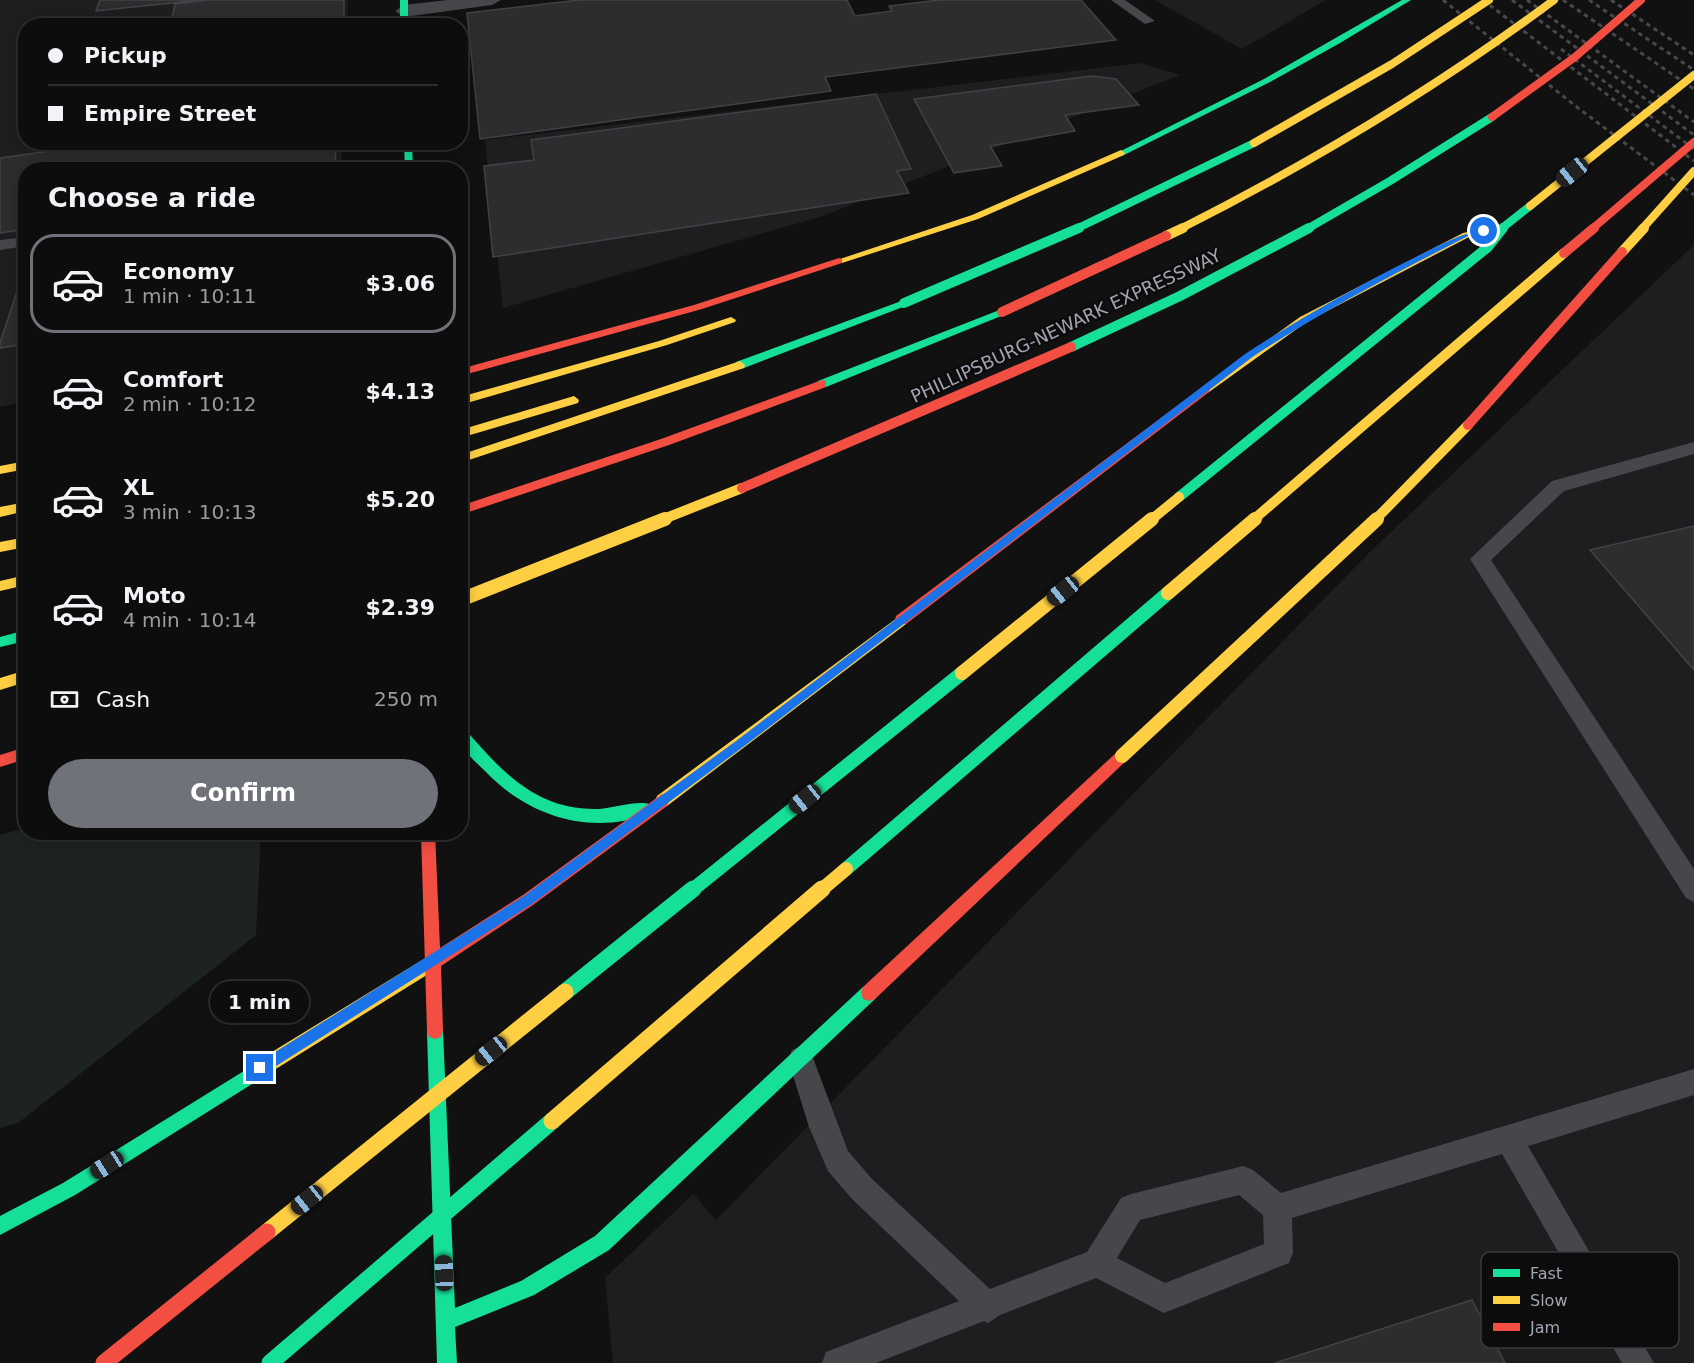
<!DOCTYPE html>
<html lang="en">
<head>
<meta charset="utf-8">
<style>
  body { margin:0; font-family:"DejaVu Sans",sans-serif; background:#161617; color:#f1f3f6; height:100vh; display:flex; flex-direction:column; font-size:22px; white-space:nowrap }
  * { box-sizing:border-box; margin:0 }
  p { font-size:20px; color:#9a9c9e }
  .icon { flex:none; width:33px; height:33px; fill:none; stroke:currentColor; stroke-width:2; stroke-linecap:round; stroke-linejoin:round }
  .map { position:relative; flex:1; overflow:hidden }
  .drawer { position:absolute; left:18px; top:162px; width:450px; height:678px; display:flex; flex-direction:column; background:#0d0d0e; border-radius:24px; box-shadow:0 3px 15px #0003,0 0 0 2px #2d2d2e }
  .drawer>* { flex:none }
  .hud { position:absolute; left:18px; top:18px; width:450px; height:132px; border-radius:24px; box-shadow:0 3px 15px #0003,0 0 0 2px #2d2d2e; display:grid; align-content:center; height:132px; padding:0 30px; background:#0d0d0e }
  .end { position:absolute; width:27px; height:27px; margin:-14px; border:8px solid #1a73e8; background:#fff; box-shadow:0 0 0 3px #fff }
  .from { border-radius:50% }
  .bubble { position:absolute; height:42px; border-radius:21px; background:#0d0d0e; box-shadow:0 3px 15px #0003,0 0 0 2px #2d2d2e; font-size:20px; font-weight:600; line-height:42px; text-align:center }
  .car { position:absolute; width:18px; height:36px; margin:-18px -9px; border-radius:8px; box-shadow:0 0 4px 2px #0007; background:linear-gradient(#222 24%,#8ab4d8 0 40%,#222 0 76%,#8ab4d8 0 86%,#222 0) }
  .hud b { display:flex; align-items:center; gap:21px; height:57px; font-size:22px }
  .hud b+b { border-top:2px solid #2d2d2e }
  .hud i { width:15px; height:15px; background:#f1f3f6 }
  ul { padding:0; list-style:none }
  li { display:flex; align-items:center; gap:18px; height:99px; margin:0 12px 9px; padding:0 18px; border:3px solid transparent; border-radius:24px }
  li div { flex:1 }
  li b { display:block; font-size:22px }
  li em { font-style:normal; font-weight:600 }
  li.on { border-color:#70727a }
  li>.icon { width:54px; height:54px; stroke-width:1.5 }
  h2 { padding:0 30px; font-size:27px; line-height:72px }
  .pay { display:flex; align-items:center; gap:15px; height:66px; padding:0 30px; font-size:22px }
  .pay p { margin-inline-start:auto }
  .cta { display:flex; gap:12px; margin-top:auto; padding:12px 30px }
  .cta a { flex:1; height:69px; border-radius:36px; background:#70727a; color:#fff; font-size:24px; font-weight:600; line-height:69px; text-align:center }
  .map>svg:first-child { display:block }
  .built { fill:#1e1e20 }
  .green { fill:#1d231f }
  .building { fill:#2d2d2f; stroke:#414245; stroke-width:1.5 }
  .lines { fill:none; stroke-linecap:round; stroke-linejoin:round }
  .lane { fill:#46474a; fill-rule:evenodd }
  .street { fill:#46474a; fill-rule:evenodd }
  .fast { fill:#16e098; fill-rule:evenodd }
  .slow { fill:#ffcf43; fill-rule:evenodd }
  .jam { fill:#f24e42; fill-rule:evenodd }
  .rail { stroke:#48484c; stroke-width:3; stroke-dasharray:4.5 4; stroke-linecap:butt }
  .fast-bridge-far3 { stroke:#16e098; stroke-width:8 }
  .fast-bridge-far2 { stroke:#16e098; stroke-width:10 }
  .fast-bridge-far1 { stroke:#16e098; stroke-width:14 }
  .fast-bridge { stroke:#16e098; stroke-width:17 }
  .slow-bridge-far3 { stroke:#ffcf43; stroke-width:8 }
  .slow-bridge-far2 { stroke:#ffcf43; stroke-width:10 }
  .slow-bridge-far1 { stroke:#ffcf43; stroke-width:14 }
  .slow-bridge { stroke:#ffcf43; stroke-width:17 }
  .jam-bridge-far2 { stroke:#f24e42; stroke-width:8 }
  .jam-bridge-far1 { stroke:#f24e42; stroke-width:10 }
  .jam-bridge { stroke:#f24e42; stroke-width:17 }
  .route { fill:#1a73e8 }
  .labels { text-anchor:middle; stroke-width:5; stroke-linejoin:round; paint-order:stroke }
  .far-street-label { font-size:18px; fill:#a3a6b2; stroke:#0c0c0d }
  .key { fill:#0c0c0d; stroke:#393a3f; stroke-width:1.5 }
  .key-label { font-size:16px; fill:#a3a6b2 }
</style>
</head>
<body>
<div class="map">
<svg width="1694" height="1363" viewBox="0 0 1694 1363">
  <rect width="100%" height="100%" fill="#111112"/>
  <path class="built" d="M0,0H348L347,25L26,26V142L342,143L341,169L26,170L25,402L0,407Z
    M1155,0H1326L1242,49Z
    M1141,63L1180,75L823,216L503,308L485,140Z
    M1694,245V1363H613L605,1278L693,1194L716,1220L1370,552Z"/>
  <path class="green" d="M25,828L26,832L261,833L256,935L18,1123L0,1128V835Z"/>
  <path class="building" d="M100,0H201L96,11Z
    M208,0H344V17L277,24L278,17L226,22L225,26H170L175,4Z
    M579,0H847L855,16L892,11L889,6L939,0H1081L1116,40L825,77L831,91L480,139L467,13Z
    M1092,76L1116,79L1139,105L1065,115L1075,131L990,146L1002,166L954,173L914,99Z
    M876,94L911,169L897,171L909,193L493,257L484,166L534,160L531,140Z
    M114,142H336L335,170H26V229L0,233V158Z
    M26,264V344L0,348V343Z
    M1694,526V670L1590,550Z
    M1472,1300L1505,1363H1275Z"/>
  <g class="lines">
    <path class="lane" d="M1111,0H1125L1155,21L1145,24Z
      M404,19L408,20V26H372Z
      M26,237V246L0,250V240Z
      M1694,442V454L1564,491L1491,560L1694,869V902L1686,898L1470,559L1552,481Z
      M801,1046L810,1050L848,1151L872,1179L990,1289L1087,1252L1121,1198L1131,1194L1243,1166L1253,1170L1281,1193L1694,1069V1095L1528,1146L1654,1363H1622L1502,1154L1292,1218L1293,1253L1289,1263L1164,1313L1096,1278L1000,1315L988,1323L984,1321L876,1363H822L826,1352L959,1301L852,1199L828,1171L809,1127L788,1059L792,1050ZM1239,1195L1263,1215L1264,1244L1165,1283L1117,1258L1140,1220Z"/>
    <path class="street" d="M448,0H501L492,5L404,17L395,11L404,5Z"/>
    <path class="fast" d="M400,0H408V26H400Z
      M1402,0H1411L1340,43L1270,82L1124,155L1117,153L1264,79Z
      M404,142H412L413,170H405Z
      M904,300L909,303L908,305L744,368L740,369L735,365L736,362Z
      M1002,309L1007,312L1006,314L826,387H818L817,384L818,381Z
      M26,630V641L0,647V637Z
      M460,727L465,729C502,772 537,811 599,809C612,808 638,800 649,804L651,809L649,814C590,836 528,816 486,772C470,756 460,751 460,727Z
      M869,985L875,987L877,993L875,999L609,1250L534,1295L455,1327L457,1363H437L427,1031L429,1025L435,1023L441,1025L443,1031L455,1308L521,1281L595,1236L863,987Z
      M273,1053L279,1055L281,1061L279,1067L75,1195L0,1235V1216L63,1183Z"/>
    <path class="slow" d="M1121,150L1125,153L1124,155L978,219L842,263H836L834,261L972,215Z
      M1502,225L1505,226V230L1469,237L1308,321L1209,392L1205,393L1200,389L1300,317L1463,233Z
      M731,317L736,320L735,322L667,345L460,405V397L659,341Z
      M740,361L745,365L744,368L460,463V455Z
      M574,396L579,400L578,403L460,438V430Z
      M26,461V469L0,474V466Z
      M26,502V511L0,517V507Z
      M26,537V547L0,552V542Z
      M26,575V585L0,591V581Z
      M901,615L906,616L907,620L906,624L667,806L662,808L657,806L655,801L657,796Z
      M26,670V682L0,690V678Z
      M432,954L438,956L440,962L438,968L279,1067L273,1069L267,1067L265,1061L267,1055Z"/>
    <path class="jam" d="M839,258L842,259V263L702,309L460,376V369L694,305Z
      M822,380L826,381V387L669,445L460,515V506L661,439Z
      M1205,385L1210,389L1209,392L906,624H896L895,620L896,616Z
      M26,747V759L0,767V755Z
      M1122,750L1127,752L1129,756L1127,760L875,999L869,1001L863,999L861,993L863,987L1117,752Z
      M662,794L667,796L669,801L667,806L533,905L441,966L443,1031L441,1037L435,1039L429,1037L427,1031L421,832H435L440,948L523,895Z"/>
    <path class="rail" d="M1443,0L1578,108L1694,195
      M1483,0L1694,161
      M1512,0L1694,135
      M1527,0L1694,122
      M1563,0L1694,89
      M1589,0L1694,70
      M1611,0L1694,55
      M1561,49L1694,149"/>
    <path class="fast-bridge-far3" d="M1076,229L1254,143
      M1307,229L1390,181L1492,117
      M1501,229L1530,206"/>
    <path class="fast-bridge-far2" d="M904,303L1079,228
      M1071,347L1180,296L1309,228
      M1179,497L1488,247L1503,228"/>
    <path class="fast-bridge-far1" d="M846,869L1168,593
      M691,891L962,673"/>
    <path class="fast-bridge" d="M565,992L693,889
      M270,1363L552,1121"/>
    <path class="slow-bridge-far3" d="M1254,143L1392,64L1489,0
      M1530,206L1694,75
      M1180,229C1311,163 1436,88 1554,0
      M1642,229L1694,171"/>
    <path class="slow-bridge-far2" d="M1166,236L1183,228
      M1622,252L1644,228
      M661,520L742,488
      M1151,520L1179,497
      M1253,520L1564,253
      M1375,520L1468,425"/>
    <path class="slow-bridge-far1" d="M1168,593L1255,519
      M460,600L665,519
      M962,673L1152,519
      M1122,756L1377,519
      M820,891L846,869"/>
    <path class="slow-bridge" d="M552,1121L822,889
      M267,1232L565,992"/>
    <path class="jam-bridge-far2" d="M1492,117L1575,57L1641,0
      M1592,229L1694,142"/>
    <path class="jam-bridge-far1" d="M1564,253L1594,228
      M1002,312L1166,236
      M1468,425L1622,252
      M742,488L1071,347"/>
    <path class="jam-bridge" d="M104,1363L267,1232"/>
  </g>
  <path class="route" d="M1484,229L1487,233L1468,236C1394,274 1320,312 1251,358L743,747L532,904L265,1073H256V1064L524,896L736,741L1245,354C1297,320 1349,291 1404,263C1431,250 1455,235 1484,229Z"/>
  <g class="labels">
    <g class="far-street-label">
      <text transform="translate(1066 326) rotate(-25)" y="6">PHILLIPSBURG-NEWARK EXPRESSWAY</text>
    </g>
  </g>
  <rect x="1481" y="1252" width="198" height="96" rx="9" class="key"/>
  <rect x="1493" y="1269" width="27" height="8" fill="#16e098"/>
  <rect x="1493" y="1296" width="27" height="8" fill="#ffcf43"/>
  <rect x="1493" y="1323" width="27" height="8" fill="#f24e42"/>
  <g class="key-label">
    <text x="1530" y="1279">Fast</text>
    <text x="1530" y="1306">Slow</text>
    <text x="1530" y="1333">Jam</text>
  </g>
</svg>
<i class="end from" style="left:1484px;top:231px"></i>
<i class="end" style="left:260px;top:1068px"></i>
<div class="bubble" style="left:210px;top:981px;width:99px">1 min</div>
<i class="car" style="left:1572px;top:172px;rotate:231deg"></i>
<i class="car" style="left:1063px;top:591px;rotate:231deg"></i>
<i class="car" style="left:805px;top:799px;rotate:231deg"></i>
<i class="car" style="left:491px;top:1051px;rotate:231deg"></i>
<i class="car" style="left:107px;top:1165px;rotate:238deg"></i>
<i class="car" style="left:307px;top:1200px;rotate:231deg"></i>
<i class="car" style="left:444px;top:1273px;rotate:358deg"></i>
<div class="hud">
<b><i class="from"></i>Pickup</b>
<b><i></i>Empire Street</b>
</div>
<section class="drawer">
<h2>Choose a ride</h2>
<ul>
<li class="on"><svg class="icon" aria-label="car" viewBox="0 0 24 24"><path d="M5 17H2v-5l4-1 3-4h7l3 4 3 1v5h-3M9 17h6M6 11h13"/><circle cx="7" cy="17" r="2"/><circle cx="17" cy="17" r="2"/></svg><div><b>Economy</b><p>1 min · 10:11</p></div><em>$3.06</em></li>
<li><svg class="icon" aria-label="car" viewBox="0 0 24 24"><path d="M5 17H2v-5l4-1 3-4h7l3 4 3 1v5h-3M9 17h6M6 11h13"/><circle cx="7" cy="17" r="2"/><circle cx="17" cy="17" r="2"/></svg><div><b>Comfort</b><p>2 min · 10:12</p></div><em>$4.13</em></li>
<li><svg class="icon" aria-label="car" viewBox="0 0 24 24"><path d="M5 17H2v-5l4-1 3-4h7l3 4 3 1v5h-3M9 17h6M6 11h13"/><circle cx="7" cy="17" r="2"/><circle cx="17" cy="17" r="2"/></svg><div><b>XL</b><p>3 min · 10:13</p></div><em>$5.20</em></li>
<li><svg class="icon" aria-label="car" viewBox="0 0 24 24"><path d="M5 17H2v-5l4-1 3-4h7l3 4 3 1v5h-3M9 17h6M6 11h13"/><circle cx="7" cy="17" r="2"/><circle cx="17" cy="17" r="2"/></svg><div><b>Moto</b><p>4 min · 10:14</p></div><em>$2.39</em></li>
</ul>
<div class="pay"><svg class="icon" aria-label="cash" viewBox="0 0 24 24"><path d="M3 7h18v10H3z"/><circle cx="12" cy="12" r="2"/></svg>Cash<p>250 m</p></div>
<div class="cta"><a>Confirm</a></div>
</section>
</div>
</body>
</html>
